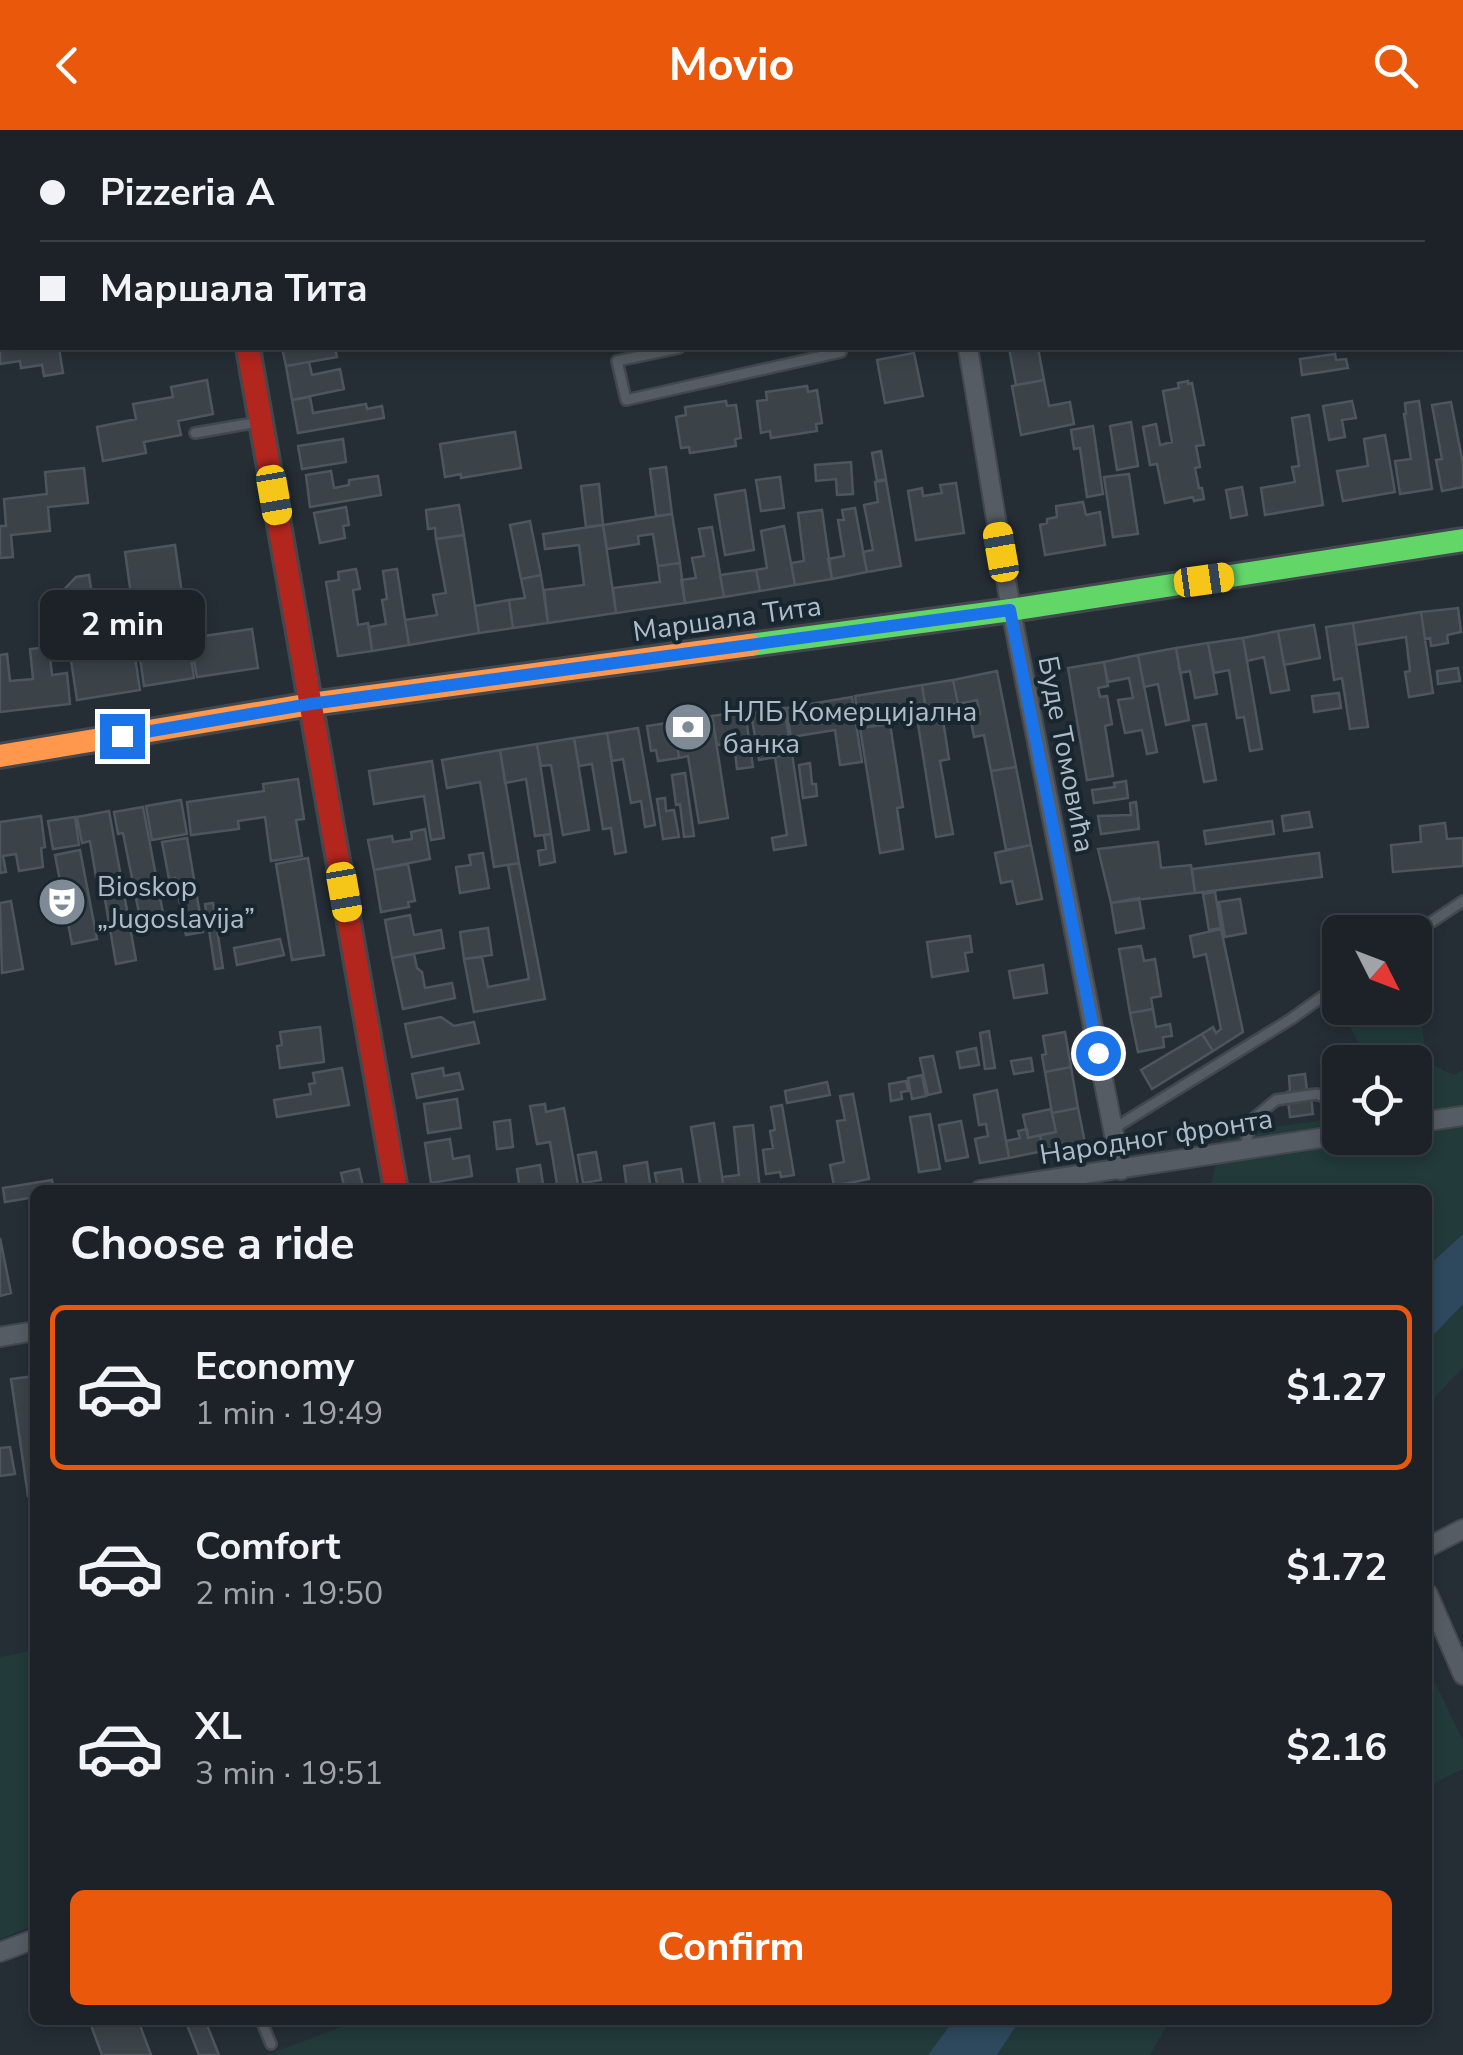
<!DOCTYPE html>
<html lang="en">
<head>
<meta charset="utf-8">
<style>
  body { margin:0; font-family:"Nunito Sans",sans-serif; background:#252a30; color:#f1f3f6; height:100vh; display:flex; flex-direction:column; font-size:38px; white-space:nowrap }
  * { box-sizing:border-box; margin:0 }
  p { font-size:32px; color:#a0a4a8 }
  .icon { flex:none; width:55px; height:55px; fill:none; stroke:currentColor; stroke-width:2; stroke-linecap:round; stroke-linejoin:round }
  .map { position:relative; flex:1; overflow:hidden }
  .sheet { position:absolute; left:30px; top:1055px; width:1402px; height:840px; display:flex; flex-direction:column; background:#1c2228; border-radius:15px; box-shadow:0 5px 15px #0003,0 0 0 2px #3a3f45 }
  .sheet>* { flex:none }
  .guide { position:absolute; left:0px; top:0px; width:1465px; height:220px; box-shadow:0 5px 15px #0003,0 0 0 2px #3a3f45; display:grid; align-content:center; height:220px; padding:0 40px; background:#1c2228 }
  .needle { width:65px; rotate:132deg }
  .tools { position:absolute; left:1322px; top:785px; display:grid; gap:20px }
  .tools a { display:grid; place-items:center; width:110px; height:110px; border-radius:15px; background:#1c2228; box-shadow:0 5px 15px #0003,0 0 0 2px #3a3f45; font-size:50px }
  .end { position:absolute; width:45px; height:45px; margin:-22px; border:12px solid #1a73e8; background:#fff; box-shadow:0 0 0 5px #fff }
  .from { border-radius:50% }
  .bubble { position:absolute; height:70px; border-radius:15px; background:#1c2228; box-shadow:0 5px 15px #0003,0 0 0 2px #3a3f45; font-size:32px; font-weight:700; line-height:70px; text-align:center }
  .car { position:absolute; width:30px; height:60px; margin:-30px -15px; border-radius:12px; box-shadow:0 0 8px 2px #0007; background:linear-gradient(#f5c518 24%,#345 0 40%,#f5c518 0 76%,#345 0 86%,#f5c518 0) }
  .guide b { display:flex; align-items:center; gap:35px; height:95px; font-size:38px }
  .guide b+b { border-top:2px solid #3a3f45 }
  .guide i { width:25px; height:25px; background:#f1f3f6 }
  ul { padding:0; list-style:none }
  li { display:flex; align-items:center; gap:30px; height:165px; margin:0 20px 15px; padding:0 20px; border:5px solid transparent; border-radius:15px }
  li div { flex:1 }
  li b { display:block; font-size:38px }
  li em { font-style:normal; font-weight:700 }
  li.on { border-color:#ea580c }
  li>.icon { width:90px; height:90px; stroke-width:1.5 }
  h2 { padding:0 40px; font-size:45px; line-height:120px }
  .button { display:flex; gap:20px; margin-top:auto; padding:20px 40px }
  .button a { flex:1; height:115px; border-radius:15px; background:#ea580c; color:#fff; font-size:40px; font-weight:700; line-height:115px; text-align:center }
  header { display:flex; justify-content:space-between; align-items:center; height:130px; padding:0 40px; background:#ea580c; color:#fff; font-size:45px; font-weight:700 }
  .map>svg:first-child { display:block }
  .green { fill:#223a3a }
  .water { fill:#2e495e }
  .building { fill:#3b4248; stroke:#4d565d; stroke-width:2.5 }
  .lines { fill:none; stroke-linecap:round; stroke-linejoin:round }
  .lane-casing { stroke:#42484d; stroke-width:14 }
  .street-casing { stroke:#42484d; stroke-width:22 }
  .fast-casing { stroke:#42484d; stroke-width:28 }
  .slow-casing { stroke:#42484d; stroke-width:28 }
  .jam-casing { stroke:#42484d; stroke-width:28 }
  .lane { stroke:#565c63; stroke-width:9 }
  .street { stroke:#565c63; stroke-width:18 }
  .fast { stroke:#63d668; stroke-width:22 }
  .slow { stroke:#ff974d; stroke-width:22 }
  .jam { stroke:#b3261e; stroke-width:22 }
  .route { stroke:#1a73e8; stroke-width:12 }
  .labels { text-anchor:middle; stroke-width:8; stroke-linejoin:round; paint-order:stroke }
  .street-label { font-size:28px; fill:#aebbc8; stroke:#182630 }
  .poi-label { font-size:28px; fill:#aebbc8; stroke:#182630; text-anchor:start }
</style>
</head>
<body>
<header><svg class="icon" aria-label="back" viewBox="0 0 24 24"><path d="M15 5l-7 7 7 7"/></svg>Movio<svg class="icon" aria-label="search" viewBox="0 0 24 24"><circle cx="10" cy="10" r="6"/><path d="M15 15l6 6"/></svg></header>
<div class="map">
<svg width="1463" height="1925" viewBox="0 0 1463 1925">
  <rect width="100%" height="100%" fill="#252e35"/>
  <path class="green" d="M1340,878L1421,888L1427,932L1454,945L1463,940V1104L1428,1136V1060H1210L1223,1004L1340,988V1008H1415V932H1369Z
    M1463,1174V1237L1428,1275V1211Z
    M35,1520V1795L0,1809V1527Z
    M1428,1538L1463,1610V1639L1428,1656Z
    M360,1890H954L941,1911L928,1925H266Z
    M1020,1890H1170L1150,1925H997Z"/>
  <path class="water" d="M1463,1104V1174L1428,1211V1136Z
    M954,1890H1020L997,1925H928Z"/>
  <path class="building" d="M0,205H2V218H59L63,243L44,246L42,235L21,238L20,231L0,234Z
    M282,218H335L337,227L286,236Z
    M1009,218H1038L1044,250L1016,255Z
    M914,223L923,266L885,273L877,230Z
    M1335,224L1336,230L1346,229L1348,238L1302,245L1300,229Z
    M309,232L312,245L340,239L344,259L292,270L286,236Z
    M207,250L213,284L178,291L181,305L144,312L146,323L103,331L97,297L136,289L133,274L173,267L171,257Z
    M1044,250L1049,276L1070,272L1074,294L1021,305L1012,256Z
    M1188,251V254L1192,253L1204,315L1196,316L1200,337L1195,338L1199,358H1202L1204,369L1194,371L1193,367L1165,373L1157,334L1150,335L1143,297L1156,294L1160,315L1172,312L1163,261L1179,258L1178,253Z
    M807,256L808,262L817,260L822,293L816,294L817,301L771,308L770,301L761,303L757,271L767,270L766,262Z
    M310,267L313,283L366,274L367,279L382,276L384,288L298,303L292,270Z
    M726,271L727,276L736,275L741,308L735,309L736,316L690,323L689,317L681,318L676,287L686,285L685,277Z
    M1352,271L1356,288L1342,290L1345,307L1329,310L1323,276Z
    M1419,271L1432,359L1400,364L1395,331L1411,329L1404,284H1406L1405,273Z
    M1451,272L1463,334V357L1442,361L1436,330L1442,329L1432,275Z
    M1309,285L1323,375L1265,385L1261,358L1295,352L1292,337L1299,336L1292,288Z
    M1131,292L1138,336L1117,340L1110,296Z
    M1093,296L1103,364L1087,367L1080,318L1074,319L1071,300Z
    M515,302L521,338L461,348V344L445,347L440,314Z
    M1385,305L1395,362L1343,371L1337,341L1368,336L1364,309Z
    M343,309L346,332L302,339L298,316Z
    M881,321L886,349L877,351L872,323Z
    M851,332L853,364L837,365L836,349L816,351L815,335Z
    M666,337L672,384L656,386L650,339Z
    M84,338L88,373L48,377L50,401L11,405L13,427L0,428V396H6L4,369L47,364L45,342Z
    M331,341L334,358L349,355V350L378,346L381,365L310,377L306,345Z
    M1129,344L1138,404L1113,407L1104,347Z
    M780,347L784,378L761,381L756,350Z
    M886,350L901,436L867,442L863,422L873,420L864,375L878,372L875,352Z
    M956,353L964,403L916,410L908,361L922,358L923,366L942,363L940,355Z
    M599,354L603,395L586,397L581,356Z
    M1242,357L1247,385L1231,388L1226,360Z
    M745,360L754,420L725,425L715,365Z
    M1083,372L1086,385L1100,382L1105,415L1045,425L1040,395L1047,393V389L1057,387L1056,376Z
    M459,375L464,405L436,409L435,398L428,399L426,380Z
    M346,377L349,395L343,396L345,408L320,413L314,383Z
    M855,378L867,442L832,449L828,429L844,426L838,390H844L842,380Z
    M822,380L832,449L795,455L791,433L804,431L798,383Z
    M672,384L680,433L658,436L653,404L638,406L639,414L607,419L603,395Z
    M530,391L541,445L521,449L510,395Z
    M603,395L616,483L548,493L544,460L584,455L579,415L545,419L543,404Z
    M784,396L795,455L760,461L756,440L767,438L761,401Z
    M712,397L724,467L685,473L681,450L696,448L692,428L704,426L699,399Z
    M464,405L479,503L409,515L405,490L437,485L433,465L446,463L436,409Z
    M175,415L194,548L144,556L125,422Z
    M680,433L685,473L616,483L613,458L660,452L658,436Z
    M356,439L360,459L353,460L358,495L368,493L372,521L338,526L326,452L339,450L338,442Z
    M397,439L409,515L372,521L369,497L386,494L382,470L387,469L383,441Z
    M756,440L760,461L724,467L720,445Z
    M89,445L97,499L64,503L59,465L76,447Z
    M541,445L548,493L513,498L509,470L525,468L521,449Z
    M509,470L513,498L479,503L475,476Z
    M1458,478L1461,502L1447,505L1448,513L1431,516L1430,508L1425,509L1421,482Z
    M1421,482L1433,563L1409,567L1405,542L1410,541L1406,507L1356,515L1353,493Z
    M1353,493L1368,597L1350,599L1342,548L1334,550L1326,497Z
    M1314,495L1320,528L1284,535L1278,501Z
    M252,499L258,538L197,547L190,508Z
    M1278,501L1289,560L1271,563L1264,527L1247,531L1243,508Z
    M132,507L140,560L77,570L69,517Z
    M1243,508L1262,619L1250,621L1244,587L1237,588L1229,540L1214,543L1208,513Z
    M1208,513L1217,564L1195,568L1190,541L1180,543L1176,518Z
    M49,517L52,545L67,543L70,574L0,582V525L7,524L10,551L33,549L30,519Z
    M1176,518L1189,590L1166,595L1158,554L1144,557L1138,525Z
    M1138,525L1157,622L1147,624L1142,600L1125,603L1118,570L1133,568L1129,548L1108,552L1104,532Z
    M1104,532L1108,556L1098,558L1100,567L1107,566L1112,594L1105,596L1113,646L1087,650L1068,538Z
    M1458,538L1460,551L1438,554L1437,541Z
    M997,541L1016,637L991,641L984,605L974,607L970,586L980,584L977,570L958,574L953,550Z
    M953,550L958,574L926,580L922,555Z
    M922,555L927,588L860,598L855,566Z
    M1339,563L1341,578L1314,582L1312,566Z
    M852,567L862,632L840,635L835,600L791,607L786,578Z
    M784,578L792,624L759,630L751,583Z
    M745,581L753,637L737,639L734,613L717,615L712,586Z
    M712,586L728,688L699,693L688,626L679,628L674,592Z
    M943,590L949,629L940,631L953,704L936,707L918,594Z
    M674,592L679,628L658,631L656,620L651,621L647,596Z
    M890,594L903,677L897,678L903,719L880,723L860,598Z
    M1206,594L1216,650L1204,652L1193,596Z
    M638,598L655,695L645,697L641,671L631,673L623,629L612,631L607,603Z
    M607,603L626,722L615,724L611,698L603,699L592,634L579,636L574,608Z
    M574,608L589,700L563,705L551,635L541,636L537,614Z
    M537,614L551,704L535,706L526,649L505,653L500,620Z
    M500,620L519,733L494,737L480,652L447,658L442,630Z
    M792,624L806,715L774,720L772,708L787,705L775,627Z
    M432,631L444,708L431,710L424,666L374,674L369,641Z
    M810,633L812,654H816L817,666L803,668L799,635Z
    M1016,637L1031,715L1006,720L991,641Z
    M685,643L694,706L684,707L680,674L676,675L672,645Z
    M298,649L304,689L296,690L302,726L271,731L265,687L238,691L239,699L191,705L187,672L264,661L263,654Z
    M1126,651L1128,668L1094,673L1092,660L1115,657L1114,653Z
    M665,668L666,681L674,680L679,707L663,709L657,669Z
    M181,670L187,704L152,710L146,676Z
    M1136,672L1139,699L1101,704L1098,686L1131,685L1130,673Z
    M143,677L163,783L140,788L123,703L118,704L114,682Z
    M109,681L136,830L116,834L101,746L96,747L90,711L82,713L77,687Z
    M1309,682L1312,697L1284,701L1282,686Z
    M41,686L45,717L41,718L43,737L19,741L16,724L3,726L6,742L0,743V692Z
    M75,687L79,715L53,719L48,691Z
    M1272,691L1274,704L1206,714L1204,701Z
    M1445,693L1447,709L1463,708V736L1393,742L1391,715L1421,712L1420,696Z
    M425,699L430,729L374,740L368,710L392,706L393,712L412,709L411,702Z
    M551,704L555,732L540,735L538,721L546,719L544,705Z
    M187,708L203,802L186,805L175,748L169,749L162,712Z
    M1158,712L1161,738L1191,735L1195,763L1111,773L1098,719Z
    M1031,715L1042,769L1017,774L1012,751L1001,753L995,723Z
    M80,720L97,809L72,814L55,725Z
    M483,723L489,758L460,763L456,737L471,735L469,725Z
    M1319,723L1322,747L1195,763L1192,739Z
    M308,728L324,825L292,830L276,734Z
    M519,733L545,869L474,882L464,829L482,827L488,857L529,849L508,735Z
    M408,734L415,771L408,772L409,777L381,782L374,740Z
    M1215,762L1221,798L1209,800L1203,764Z
    M1139,768L1144,798L1116,803L1111,773Z
    M1240,769L1246,803L1225,807L1219,772Z
    M11,771L23,839L2,843L0,773Z
    M213,773L223,838L215,839L205,774Z
    M410,785L414,805L441,800L444,818L392,828L385,790Z
    M488,798L492,825L464,829L460,802Z
    M1221,799L1243,902L1213,921L1202,904L1213,897L1216,903L1221,899L1206,824L1194,827L1190,806Z
    M970,806L972,822L965,823L968,841L932,847L927,812Z
    M280,809L284,825L237,835L234,818Z
    M1141,816L1144,831L1155,829L1161,866L1151,868L1153,879L1130,883L1119,819Z
    M414,824L417,838L422,842L425,858L452,853L455,868L403,879L392,828Z
    M1043,835L1047,863L1014,868L1009,841Z
    M1153,879L1156,897L1170,894L1172,906L1163,907L1164,917L1138,922L1130,883Z
    M441,887L454,896L474,892L479,913L412,927L405,894Z
    M320,897L324,932L280,938L277,916L282,915L280,902Z
    M989,901L995,938L985,939L980,903Z
    M1065,902L1071,937L1045,942L1042,925L1046,924L1043,906Z
    M1202,904L1213,921L1152,959L1141,940Z
    M976,918L979,935L960,938L957,922Z
    M933,926L941,962L928,965L920,928Z
    M1031,928L1033,941L1014,944L1011,931Z
    M1071,937L1078,978L1052,983L1045,942Z
    M342,938L349,975L277,987L274,970L311,964L309,954L315,953L313,943Z
    M443,938L444,946L459,943L463,959L417,968L412,944Z
    M1305,944L1307,960L1310,959L1313,984L1290,987L1287,962L1290,961L1289,946Z
    M922,945L926,966L912,969L908,948Z
    M906,951L908,961L901,962L902,969L891,971L889,954Z
    M827,952L830,965L787,973L785,961Z
    M997,960L1009,1028L980,1033L975,1009L988,1006L986,994L979,995L974,965Z
    M853,964L869,1049L834,1056L830,1035L844,1032L837,991L845,990L840,966Z
    M457,969L461,998L428,1003L424,974Z
    M545,974L546,982L564,978L579,1060H558L550,1012L537,1014L530,976Z
    M782,975L794,1045L781,1047L780,1042L766,1044L763,1020L773,1018L770,1001L775,1000L771,977Z
    M1078,978L1086,1018L1044,1026L1040,1005L1056,1002L1052,983Z
    M1051,979L1056,1002L1028,1008L1023,985Z
    M930,984L940,1039L919,1042L910,987Z
    M510,990L513,1017L497,1019L494,992Z
    M961,991L968,1027L946,1031L939,995Z
    M714,993L724,1060H701L691,997Z
    M753,995L760,1060H724L722,1047L739,1045L734,997Z
    M1027,999L1028,1008L1040,1005L1043,1021L1009,1028L1006,1011L1020,1008L1018,1001Z
    M450,1009L453,1029L469,1026L472,1046L431,1053L425,1013Z
    M596,1022L601,1050L583,1053L578,1025Z
    M647,1032L651,1060H627L624,1036Z
    M540,1035L544,1060H520L517,1039Z
    M359,1039L364,1060H345L341,1043Z
    M681,1039L684,1060H658L655,1043Z
    M52,1050L54,1060H35V1067L5,1072L3,1058Z
    M0,1108L11,1163L0,1166Z
    M35,1246V1365L28,1366L11,1249Z
    M10,1317L15,1344L0,1346V1318Z
    M89,1890H138L151,1925H102Z
    M185,1890H205L219,1925H199Z"/>
  <g class="lines">
    <g class="lane-casing">
      <path id="lane" d="M679,218L617,231L626,270L841,222L840,218
        M195,303L259,292
        M1415,803L1463,771
        M1113,999L1291,889L1340,854
        M1244,1018L1253,989L1276,970L1317,964L1340,975
        M261,1890L271,1914"/>
    </g>
    <g class="street-casing">
      <path id="street" d="M209,0V2
        M931,0V2
        M16,2L30,0
        M0,5H2
        M968,218L1011,480L1121,1040
        M1415,993L1463,986
        M980,1060L1340,1005
        M0,1207L35,1201
        M1428,1417L1463,1399
        M1428,1464L1463,1545
        M0,1822L35,1809"/>
    </g>
    <g class="fast-casing">
      <path id="fast" d="M750,515L1011,480L1463,410"/>
    </g>
    <g class="slow-casing">
      <path id="slow" d="M0,626L311,574L750,515"/>
    </g>
    <g class="jam-casing">
      <path id="jam" d="M248,218L396,1060"/>
    </g>
    <use href="#lane" class="lane"/>
    <use href="#street" class="street"/>
    <use href="#fast" class="fast"/>
    <use href="#slow" class="slow"/>
    <use href="#jam" class="jam"/>
  </g>
  <g class="lines">
    <path class="route" d="M122,606L310,574L1010,480L1098,923"/>
  </g>
  <defs>
    <g id="bank-disc" transform="scale(2.5)"><circle r="9.5" fill="#7e8a95" stroke="#182630"/><path d="M-6-4H6V4H-6ZM0-2.3a2.3 2.3 0 1 0 0 4.6a2.3 2.3 0 1 0 0-4.6Z" fill="#fff"/></g>
    <g id="theatre-disc" transform="scale(2.5)"><circle r="9.5" fill="#7e8a95" stroke="#182630"/><path d="M-5-5.5Q0-4 5-5.5V0Q5 5 0 6Q-5 5-5 0ZM-3.3-2.5H-1v1.5H-3.3ZM1-2.5H3.3v1.5H1ZM-2.8 1Q0 5.5 2.8 1Z" fill="#fff"/></g>
  </defs>
  <g fill-rule="evenodd">
    <use href="#bank-disc" x="688" y="597"/>
    <use href="#theatre-disc" x="62" y="772"/>
  </g>
  <g class="labels">
    <g class="street-label">
      <text transform="translate(727 488) rotate(-8)" y="10">Маршала Тита</text>
      <text transform="translate(1067 624) rotate(79)" y="10">Буде Томовића</text>
      <text transform="translate(1156 1006) rotate(-9)" y="10">Народног фронта</text>
    </g>
    <g class="poi-label">
      <text x="723" y="591">НЛБ Комерцијална<tspan x="723" dy="32">банка</tspan></text>
      <text x="97" y="766">Bioskop<tspan x="97" dy="32">„Jugoslavija”</tspan></text>
    </g>
  </g>
</svg>
<div class="tools">
<a><svg class="needle" viewBox="-14 -14 28 28"><path d="M0-13l5 13h-10z" fill="#e53935"/><path d="M0 13l5-13h-10z" fill="#a0a4a8"/></svg></a>
<a><svg class="icon" aria-label="locate" viewBox="0 0 24 24"><circle cx="12" cy="12" r="6"/><path d="M12 2v4M12 18v4M2 12h4M18 12h4"/></svg></a>
</div>
<i class="end from" style="left:1098px;top:923px"></i>
<i class="end" style="left:122px;top:606px"></i>
<div class="bubble" style="left:40px;top:460px;width:165px">2 min</div>
<i class="car" style="left:274px;top:365px;rotate:170deg"></i>
<i class="car" style="left:1001px;top:422px;rotate:350deg"></i>
<i class="car" style="left:1204px;top:450px;rotate:82deg"></i>
<i class="car" style="left:344px;top:762px;rotate:170deg"></i>
<div class="guide">
<b><i class="from"></i>Pizzeria A</b>
<b><i></i>Маршала Тита</b>
</div>
<section class="sheet">
<h2>Choose a ride</h2>
<ul>
<li class="on"><svg class="icon" aria-label="car" viewBox="0 0 24 24"><path d="M5 17H2v-5l4-1 3-4h7l3 4 3 1v5h-3M9 17h6M6 11h13"/><circle cx="7" cy="17" r="2"/><circle cx="17" cy="17" r="2"/></svg><div><b>Economy</b><p>1 min · 19:49</p></div><em>$1.27</em></li>
<li><svg class="icon" aria-label="car" viewBox="0 0 24 24"><path d="M5 17H2v-5l4-1 3-4h7l3 4 3 1v5h-3M9 17h6M6 11h13"/><circle cx="7" cy="17" r="2"/><circle cx="17" cy="17" r="2"/></svg><div><b>Comfort</b><p>2 min · 19:50</p></div><em>$1.72</em></li>
<li><svg class="icon" aria-label="car" viewBox="0 0 24 24"><path d="M5 17H2v-5l4-1 3-4h7l3 4 3 1v5h-3M9 17h6M6 11h13"/><circle cx="7" cy="17" r="2"/><circle cx="17" cy="17" r="2"/></svg><div><b>XL</b><p>3 min · 19:51</p></div><em>$2.16</em></li>
</ul>
<div class="button"><a>Confirm</a></div>
</section>
</div>
</body>
</html>
